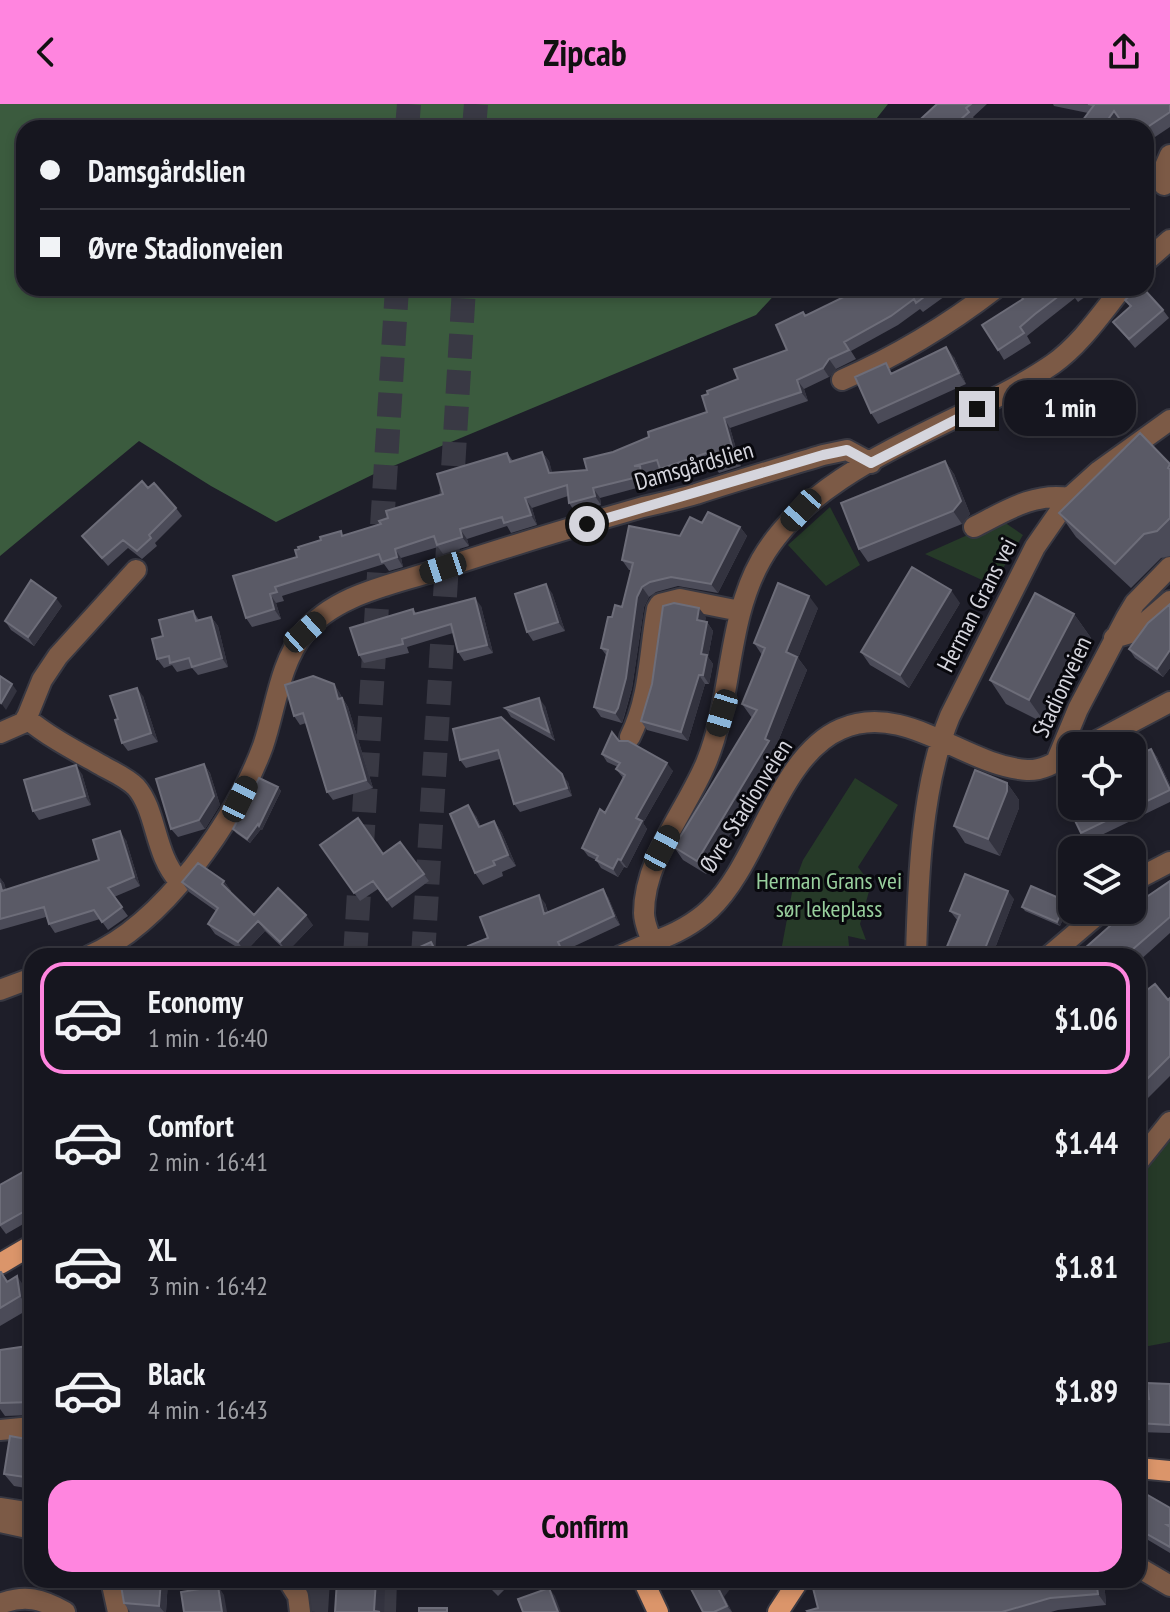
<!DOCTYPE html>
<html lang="en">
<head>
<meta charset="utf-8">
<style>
  body { margin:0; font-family:"PT Sans Narrow",sans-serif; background:#23232c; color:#f1f3f6; height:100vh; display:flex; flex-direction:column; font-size:30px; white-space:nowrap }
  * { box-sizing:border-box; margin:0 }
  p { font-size:26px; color:#9e9fa4 }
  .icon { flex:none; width:44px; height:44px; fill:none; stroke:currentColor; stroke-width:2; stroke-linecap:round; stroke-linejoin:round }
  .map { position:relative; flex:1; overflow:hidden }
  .side { position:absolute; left:24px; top:844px; width:1122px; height:640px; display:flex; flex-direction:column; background:#16161f; border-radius:24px; box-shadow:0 4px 12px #0003,0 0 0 2px #35353d }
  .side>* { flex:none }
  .top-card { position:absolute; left:16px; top:16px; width:1138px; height:176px; border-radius:24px; box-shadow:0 4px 12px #0003,0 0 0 2px #35353d; display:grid; align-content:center; height:176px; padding:0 24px; background:#16161f }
  .buttons { position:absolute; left:1058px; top:628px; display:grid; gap:16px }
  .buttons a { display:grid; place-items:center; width:88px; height:88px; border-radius:16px; background:#16161f; box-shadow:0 4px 12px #0003,0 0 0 2px #35353d; font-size:40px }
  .end { position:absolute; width:36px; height:36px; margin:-18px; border:10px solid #d5d5dd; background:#111; box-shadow:0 0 0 4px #111 }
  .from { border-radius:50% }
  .bubble { position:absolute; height:56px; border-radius:24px; background:#16161f; box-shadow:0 4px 12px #0003,0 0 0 2px #35353d; font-size:26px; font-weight:800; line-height:56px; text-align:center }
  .car { position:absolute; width:24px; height:48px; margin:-24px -12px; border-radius:10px; box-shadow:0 0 6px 2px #0007; background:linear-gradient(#222 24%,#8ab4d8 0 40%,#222 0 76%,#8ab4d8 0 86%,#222 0) }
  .top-card b { display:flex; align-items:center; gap:28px; height:76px; font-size:30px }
  .top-card b+b { border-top:2px solid #35353d }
  .top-card i { width:20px; height:20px; background:#f1f3f6 }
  ul { padding:14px 0 0; list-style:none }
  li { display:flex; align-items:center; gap:24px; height:112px; margin:0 16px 12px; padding:0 8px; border:4px solid transparent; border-radius:24px }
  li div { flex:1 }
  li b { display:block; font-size:30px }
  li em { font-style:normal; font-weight:800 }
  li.selected { border-color:#ff85df }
  li>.icon { width:72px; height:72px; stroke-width:1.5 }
  .cta { display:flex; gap:16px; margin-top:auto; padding:16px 24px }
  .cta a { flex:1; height:92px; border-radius:24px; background:#ff85df; color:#111; font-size:32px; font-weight:800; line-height:92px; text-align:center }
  header { display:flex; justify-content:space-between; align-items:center; height:104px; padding:0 24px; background:#ff85df; color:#111; font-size:36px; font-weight:800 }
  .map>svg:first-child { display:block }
  .green { fill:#263a28 }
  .forest { fill:#3b5b3e }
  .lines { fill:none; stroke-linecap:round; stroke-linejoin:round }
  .highway-tunnel { stroke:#393944; stroke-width:24; stroke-dasharray:24 12; stroke-linecap:butt }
  .minor-casing { stroke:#383842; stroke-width:24 }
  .major-casing { stroke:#383842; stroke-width:24 }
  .minor { stroke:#7c5a46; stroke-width:20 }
  .major { stroke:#db956a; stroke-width:20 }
  .wall { fill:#4b4b58 }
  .shaded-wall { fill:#33333f }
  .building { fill:#5a5a66; stroke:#6d6d79; stroke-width:2 }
  .route { stroke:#d5d5dd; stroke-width:10 }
  .labels { text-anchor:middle; stroke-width:6; stroke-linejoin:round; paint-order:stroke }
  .street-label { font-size:24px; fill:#d5d5dd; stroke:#08080d }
  .park-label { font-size:24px; fill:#98cf9d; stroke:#08080d }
</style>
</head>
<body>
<header><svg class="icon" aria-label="back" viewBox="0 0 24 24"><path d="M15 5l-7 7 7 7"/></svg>Zipcab<svg class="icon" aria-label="share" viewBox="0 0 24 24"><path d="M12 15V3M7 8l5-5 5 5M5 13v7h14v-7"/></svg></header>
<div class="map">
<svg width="1170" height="1508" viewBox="0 0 1170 1508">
  <rect width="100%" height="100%" fill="#1e1e29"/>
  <path class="green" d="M830,403L860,461L826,482L788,441Z
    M1001,416L1023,431L993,481L925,450Z
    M855,674L898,701L858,763L871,780L860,820L866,836L848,832L850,852H772L781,847L793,783L803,756Z
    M1170,1031V1238L1138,1244V1067Z"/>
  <path class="forest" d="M0,0H888L869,24H24V184H781L756,211L374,370L276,418L211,382L139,337L0,452Z"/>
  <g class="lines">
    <path class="highway-tunnel" d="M407,24L409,0
      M474,24L476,0
      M451,398L464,184
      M355,852L397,184
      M423,852L448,443
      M316,1508L318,1476
      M384,1508L385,1476"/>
    <g class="minor-casing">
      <path id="minor" d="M1164,81L1163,67L1170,51
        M1146,157L1170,136
        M842,276C897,252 948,221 996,184
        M974,423C1004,408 1034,388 1069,394
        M1114,534L1134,528L1170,497
        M26,614C49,633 74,646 99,660C111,667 126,673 136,683C157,707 154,750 179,777
        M0,629L25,618L42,576L58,552L136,466
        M630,633C650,593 649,549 657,505L660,500L680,495L740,507
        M1087,642L1170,598
        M1056,658L1078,605L1126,514L1135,499L1170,463
        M1132,781L1143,772L1170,758
        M652,838C673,831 694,820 710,805C759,759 778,652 841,625C905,597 965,662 1027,666C1043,667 1058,657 1072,649
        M89,852C163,820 236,716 263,642C276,604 279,561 304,529C334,491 391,481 434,467C503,444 573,423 643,403C661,399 679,395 696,390C738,376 781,364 823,351L847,346L871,359
        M620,852L652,838C649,829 644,819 644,809C644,755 686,707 706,659C733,594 726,518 761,456C818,356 962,323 1053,260C1081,240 1101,210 1122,184
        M916,852C918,777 921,682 950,612L1035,443L1069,394L1099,367L1170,316
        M1049,852L1103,806
        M0,886L32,874
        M1138,1058L1170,1018
        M0,1326L32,1323
        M0,1404L32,1409
        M0,1418L32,1425
        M1138,1463L1170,1482
        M111,1476L118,1508
        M288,1476L298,1492L300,1508
        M0,1500C25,1490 42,1495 65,1508"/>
    </g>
    <g class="major-casing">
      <path id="major" d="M0,1160L32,1141
        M1138,1364L1170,1367
        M643,1476L658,1508
        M778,1508L799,1476"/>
    </g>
    <use href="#minor" class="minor"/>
    <use href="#major" class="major"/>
  </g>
  <path class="wall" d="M937,0H987L973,13L975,16L967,24H911Z
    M1053,0H1170V23L1146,39V24L1121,17L1116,24H1077L1088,9L1054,2Z
    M1146,117L1150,123L1146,126Z
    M844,184H944L948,190L923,208L920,205L898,221L851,247L856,255L836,265L829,273L804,285L808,297L730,324L741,362L719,369L712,359L667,374L661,366L646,370L648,381L600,394L601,401L575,408L569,399L568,392L532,404L537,421L511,429L507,422L467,435L469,442L443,450L438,443L401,454L403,463L389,467L384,460L282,492L284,497L276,499L281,515L252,523L246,514L297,453L344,431L381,420L388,414L443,390L507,349L513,357L542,348L549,357L552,369L587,366L613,348L707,308L708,290L738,275L787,246L803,208L806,212L850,190Z
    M1023,184H1093V187L1078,198L1075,194L1042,220L1027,232L1031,239L1004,256L998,246L1023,195Z
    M1125,196L1163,206L1169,214L1135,244L1113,218L1130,203Z
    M954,253L966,280L878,320L871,309Z
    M945,357L954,370L970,410L962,420L868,458L859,445Z
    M1170,360V452L1161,454L1131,484L1076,433L1059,409Z
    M148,384L176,404L182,412L155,439L157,442L142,455L128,444L108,462L82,432Z
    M702,419L740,423L747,432L718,489L678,482L656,488L649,493L644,503L632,584L624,613L622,619L601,613L594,603L606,551L601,544L622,503L631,466H629L622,456L680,432Z
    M552,489L565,527L533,537L527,528Z
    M960,499L909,584L870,561L861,548Z
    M1170,500V564L1163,573L1135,554L1129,545Z
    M62,502L34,542L11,526L5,517Z
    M481,502L493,549L464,557L458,548L453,529L407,543L409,549L364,559L359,551L413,505L416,509Z
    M818,504L798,554L807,566L775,645L778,650L706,770L683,756L674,743L752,614L742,600L762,551L754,539Z
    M193,507L199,516L211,513L218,522L228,563L198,571L192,564L177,568L172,561L164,564L157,555L163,532Z
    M1074,510L1091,534L1046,620L1006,600L990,576Z
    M706,513L705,517L707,518L713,527L708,553L713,560L709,580H705L688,637L647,626L641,617Z
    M334,580L348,603L373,684L333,696L327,688L306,619L300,621L294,612Z
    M143,592L158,638L128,647L122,639L118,615Z
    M545,602L555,637L511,613L505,604Z
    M453,625L568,678L572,692L520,708L514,700L500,655L466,664L460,656Z
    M619,637L673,667L643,719L647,725L627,764L624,763L618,773L601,764L596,756L588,752L582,744L605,709L623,674L616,665L618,663L607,658L602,650Z
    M1151,645L1157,653L1170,681V698L1087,738L1081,729Z
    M204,660L210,669L220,701L205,725L178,733L171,725Z
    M82,670L91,701L39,716L33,707Z
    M1007,679L1019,696V704L1000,752L965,739L954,722Z
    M278,683L281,687L262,726L261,725L250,739L236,729L233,725Z
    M476,712L481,723L494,717L502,729L516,762L502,768L503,772L483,781L475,769Z
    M126,736L140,782L114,793L128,812L108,826L100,815L55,829L49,820L46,813L0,826V774L4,779L6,786L99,756Z
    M400,738L429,777L392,804L378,785L360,797L320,741L383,750Z
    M224,777L231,787L230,788L254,811L313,821L287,848L265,827L245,848L215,830L208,820L216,807L189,788L182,778Z
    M1170,777V829L1138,858V852H1076L1145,794Z
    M608,793L620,821L564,847L566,852H473L488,834L545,799L548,808Z
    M1014,795L992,852H950L946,845L957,816L950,807Z
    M1066,797L1069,801L1060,822L1025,807L1022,803Z
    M1138,893L1168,896L1170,894V972L1138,1004Z
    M32,1063V1115L6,1130L0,1122V1081Z
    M0,1168H1L8,1177L26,1185L29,1205L0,1222Z
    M0,1246L32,1247V1311L5,1312L0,1305Z
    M1170,1280V1329L1138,1328V1295H1149Z
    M32,1336V1385L14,1382L4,1370Z
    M1138,1388L1170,1404V1449L1138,1430Z
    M120,1476H168L166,1508H130L124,1499Z
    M482,1476H514L498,1492Z
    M1104,1476L1106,1501L1058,1506L1051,1508H808Z
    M724,1493L732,1508H703Z"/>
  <path class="shaded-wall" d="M1114,7L1121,17L1116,24H1102Z
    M946,243L954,253L966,280L959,269Z
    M829,255L836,265L829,273L823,264Z
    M797,276L804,285L808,297L801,288Z
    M724,314L730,324L741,362L735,353Z
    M542,348L549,357L555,378L549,369Z
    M945,357L954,370L970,410L962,420L953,407Z
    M640,362L646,371L648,381L642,372Z
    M593,384L600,394L601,401L595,392Z
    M525,394L532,404L537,421L531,411Z
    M740,423L747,432L718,489L711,480Z
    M460,425L467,435L469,442L462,433Z
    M395,445L401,454L403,463L397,453Z
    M546,480L552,489L565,527L558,518Z
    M642,483L649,493L644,503L632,584L622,619L615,609L637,493Z
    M951,486L960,499L909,584L900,571Z
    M270,490L276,499L281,515L274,505Z
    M809,492L818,504L798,554L807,566L775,645L778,650L706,770L697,757L765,635L786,548Z
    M56,494L62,502L34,542L28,533Z
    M475,494L481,502L493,549L487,541Z
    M699,504L706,513L703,525L697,516Z
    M1074,510L1091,534L1046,620L1029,596Z
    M211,513L218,522L228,563L222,554Z
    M707,518L713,527L708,553L713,560L709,580L703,571L701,550Z
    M1170,546V564L1163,573L1157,565Z
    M699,571L705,580L688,637L681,628Z
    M12,580L17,587L6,606L1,599Z
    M334,580L340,589L344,604L338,595Z
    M137,584L143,592L158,638L151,629Z
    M342,594L348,603L373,684L366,676Z
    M539,594L545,602L555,637L549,628Z
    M1151,645L1157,653L1170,681V685Z
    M667,659L673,667L643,719L647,725L627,764L621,756L636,714Z
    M204,660L210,669L220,701L205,725L199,716Z
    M76,661L82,670L91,701L85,692Z
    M562,670L568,678L572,692L567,684Z
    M1007,679L1019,696V704L1000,752L988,735Z
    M278,683L281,687L262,726L259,722Z
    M468,701L476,712L487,735L479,723Z
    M494,717L502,729L516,762L508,751Z
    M258,720L261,725L250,739L247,735Z
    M120,727L126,736L140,782L134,773Z
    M618,755L624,763L618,773L613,765Z
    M0,774L4,779L8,795L2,787Z
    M224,777L231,787L229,791L222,780Z
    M603,785L608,793L620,821L614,812Z
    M1008,787L1014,795L992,852H982Z
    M539,791L545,799L550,818L544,810Z
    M1066,797L1069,801L1060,822L1057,818Z
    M306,811L313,821L287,848L280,838Z
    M258,817L265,827L245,848L238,838Z
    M17,1172L26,1185L29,1205L20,1192Z
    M28,1242L32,1247V1272Z
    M161,1476H168L166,1508H164L159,1502Z
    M376,1476H381L385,1482L384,1508H374Z
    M724,1476H737L724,1493L732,1508L727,1502L718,1484Z
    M1096,1476H1104L1106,1501L1098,1490Z
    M218,1482L224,1491L227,1508H222Z
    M549,1484L555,1492L561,1508H558Z"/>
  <path class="building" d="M937,0H971L966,4L969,8L951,24H911Z
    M1088,0H1170V8L1146,24H1126L1114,7L1102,24H1077L1094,1Z
    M847,184H936L916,199L914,195L891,212L844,238L849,246L829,255L823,264L797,276L801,288L724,314L735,353L712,360L709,348L660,365L657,356L634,362H640L642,372L593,384L595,392L569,399L567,381L525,394L531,411L504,419L502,413L460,425L462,433L437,441L434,432L395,445L397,453L382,458L379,450L275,483L277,488L270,490L274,505L246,514L233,472L297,453L295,446L299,445L298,443L321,436L320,433L341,427L342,432L381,420L379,417L388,414L386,407L443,390L437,370L507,349L510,358L542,348L549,369L587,366L584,355L613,348L649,333L648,328L707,308L702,292L708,290L707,287L738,275L734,265L787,246L776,221L803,208L805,212L852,189Z
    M1023,184H1078L1072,189L1068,185L1035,210L1020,223L1024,229L998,246L982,221L1023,195L1018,188Z
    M1138,184H1143L1163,206L1129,235L1113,218L1131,202L1125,196Z
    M946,243L959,269L871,309L855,273L886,259L891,270Z
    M1140,329L1170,360L1168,364L1170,365V414L1157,427L1144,430L1115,460L1059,409Z
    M945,357L961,397L953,407L859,445L841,399Z
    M142,377L148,384L154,379L176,404L149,431L151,434L137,447L123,436L102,454L82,432Z
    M708,408L740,423L711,480L671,473L650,478L642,483L637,493L626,574L618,604L615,609L594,603L608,546L601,544L608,513H612L615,501L622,503L633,459L622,456L629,422L680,432L690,413L702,419Z
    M912,463L951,486L900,571L861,548Z
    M31,476L56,494L28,533L5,517Z
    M778,479L809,492L786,548L797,553L765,635L769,637L697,757L674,743L757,606L742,600L765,544L754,539Z
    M546,480L558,518L527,528L515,490Z
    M1035,489L1074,510L1029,596L990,576Z
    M475,494L487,541L458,548L451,520L402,535L403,540L359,551L350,524L413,505L414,510Z
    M674,499L699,504L697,516L707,518L701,550L707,551L703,571H699L681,628L641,617L652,580L663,502Z
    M1170,500V546L1157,565L1129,545L1148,519Z
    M193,507L196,517L211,513L222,554L192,563L189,554L170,559L169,552L157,555L152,535L163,532L159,516Z
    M0,572L12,580L1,599L0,598Z
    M313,572L334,580L338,595L342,594L366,676L327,688L303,609L294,612L285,581Z
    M137,584L151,629L122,639L115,616L118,615L110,592Z
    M539,594L542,606L549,628L505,604Z
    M501,613L562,670L567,684L514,700L498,646L460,656L453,625Z
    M612,628L619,637H628L667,659L636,714L642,717L621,756L618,755L613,765L596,756L598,752L582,744L600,705L605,709L625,671L616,665L620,659L602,650Z
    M1151,645L1170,686L1081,729L1061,688L1072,683V702H1132V654Z
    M204,660L214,692L199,716L171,725L156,675Z
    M76,661L85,692L33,707L24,676Z
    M975,666L1007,679V687L988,735L954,722Z
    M259,674L278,683L259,722L258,720L247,735L233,725Z
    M468,701L479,723L494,717L508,751L493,757L495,761L475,769L450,710Z
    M358,714L383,750L400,738L424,770L387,796L373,777L354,789L320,741Z
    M120,727L134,773L108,784L122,803L102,818L94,806L49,820L44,803L0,815V779L2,787L99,756L93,736Z
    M198,759L224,777L222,780L254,811L278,784L306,811L280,838L258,817L238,838L208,820L218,804L182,778Z
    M965,770L1008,787L982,852H962L946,845L960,811L950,807Z
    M1170,777V813L1125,852H1076L1128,806H1132V802L1143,792L1145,794Z
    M1031,782L1066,797L1057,818L1022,803Z
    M603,785L614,812L558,838L562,847L549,852H473L468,842L488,834L480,813L539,791L544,810Z
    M431,838L438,852H400Z
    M340,843L350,852H344Z
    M233,844L241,852H226Z
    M1155,880L1168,896L1170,894V952L1138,984V893Z
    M32,1063V1103L0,1121V1081Z
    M0,1168H1L7,1178L17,1172L20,1192L0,1204Z
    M28,1242L32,1272V1298L0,1299V1246Z
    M1147,1279L1170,1280V1321L1138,1319V1295H1149Z
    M10,1332L32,1336V1374L4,1370Z
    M1139,1386L1170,1404V1421H1167L1170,1423V1443L1138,1425V1388Z
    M120,1476H161L159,1502L124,1499Z
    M337,1476H376L374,1507L380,1508H335Z
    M485,1476H499L492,1483Z
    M700,1476H724L718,1484L727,1502L714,1508H703L689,1481Z
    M811,1476H1096L1098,1490L1050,1494L1002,1508H808L807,1507L818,1504Z
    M218,1482L222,1508H184L181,1488Z
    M549,1484L558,1508H523L518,1495Z
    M419,1504H447V1508H419Z"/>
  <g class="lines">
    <path class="route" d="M587,420L823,351L847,346L871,359L977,305"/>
  </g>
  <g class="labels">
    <g class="street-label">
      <text transform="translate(694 362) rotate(-16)" y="8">Damsgårdslien</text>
      <text transform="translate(977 501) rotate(-63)" y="8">Herman Grans vei</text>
      <text transform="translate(1062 583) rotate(-65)" y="8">Stadionveien</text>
      <text transform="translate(746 702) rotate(-58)" y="8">Øvre Stadionveien</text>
    </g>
    <g class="park-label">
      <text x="829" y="785">Herman Grans vei<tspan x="829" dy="28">sør lekeplass</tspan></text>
    </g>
  </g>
</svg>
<div class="buttons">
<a><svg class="icon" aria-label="locate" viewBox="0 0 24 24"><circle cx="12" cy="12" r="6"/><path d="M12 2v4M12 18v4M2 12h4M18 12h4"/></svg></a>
<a><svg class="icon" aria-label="layers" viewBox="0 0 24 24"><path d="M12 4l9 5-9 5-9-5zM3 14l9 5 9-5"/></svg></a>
</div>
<i class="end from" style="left:587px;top:420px"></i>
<i class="end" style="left:977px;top:305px"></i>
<div class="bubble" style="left:1004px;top:276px;width:132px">1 min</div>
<i class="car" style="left:801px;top:406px;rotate:222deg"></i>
<i class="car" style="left:443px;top:464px;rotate:252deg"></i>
<i class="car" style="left:305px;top:528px;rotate:48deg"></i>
<i class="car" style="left:722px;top:609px;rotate:197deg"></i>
<i class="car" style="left:240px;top:695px;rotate:26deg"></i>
<i class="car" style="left:662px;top:744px;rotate:28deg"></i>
<div class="top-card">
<b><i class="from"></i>Damsgårdslien</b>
<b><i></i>Øvre Stadionveien</b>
</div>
<section class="side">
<ul>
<li class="selected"><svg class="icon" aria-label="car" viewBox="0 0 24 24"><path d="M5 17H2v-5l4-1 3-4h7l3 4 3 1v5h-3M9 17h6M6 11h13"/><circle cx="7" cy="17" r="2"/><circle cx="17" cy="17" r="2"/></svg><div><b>Economy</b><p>1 min · 16:40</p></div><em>$1.06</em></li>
<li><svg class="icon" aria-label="car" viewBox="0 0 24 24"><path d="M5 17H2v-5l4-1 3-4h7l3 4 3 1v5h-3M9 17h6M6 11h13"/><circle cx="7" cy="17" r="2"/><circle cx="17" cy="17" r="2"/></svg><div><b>Comfort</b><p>2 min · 16:41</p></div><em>$1.44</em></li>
<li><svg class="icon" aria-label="car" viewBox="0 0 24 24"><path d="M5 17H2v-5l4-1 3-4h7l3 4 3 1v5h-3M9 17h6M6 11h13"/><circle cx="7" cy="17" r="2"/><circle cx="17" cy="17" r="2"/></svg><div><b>XL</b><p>3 min · 16:42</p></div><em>$1.81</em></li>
<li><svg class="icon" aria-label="car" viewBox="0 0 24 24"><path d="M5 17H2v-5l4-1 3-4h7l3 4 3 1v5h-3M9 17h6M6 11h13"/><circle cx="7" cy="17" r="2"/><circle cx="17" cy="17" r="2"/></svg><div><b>Black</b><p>4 min · 16:43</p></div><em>$1.89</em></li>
</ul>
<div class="cta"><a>Confirm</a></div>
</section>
</div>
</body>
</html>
